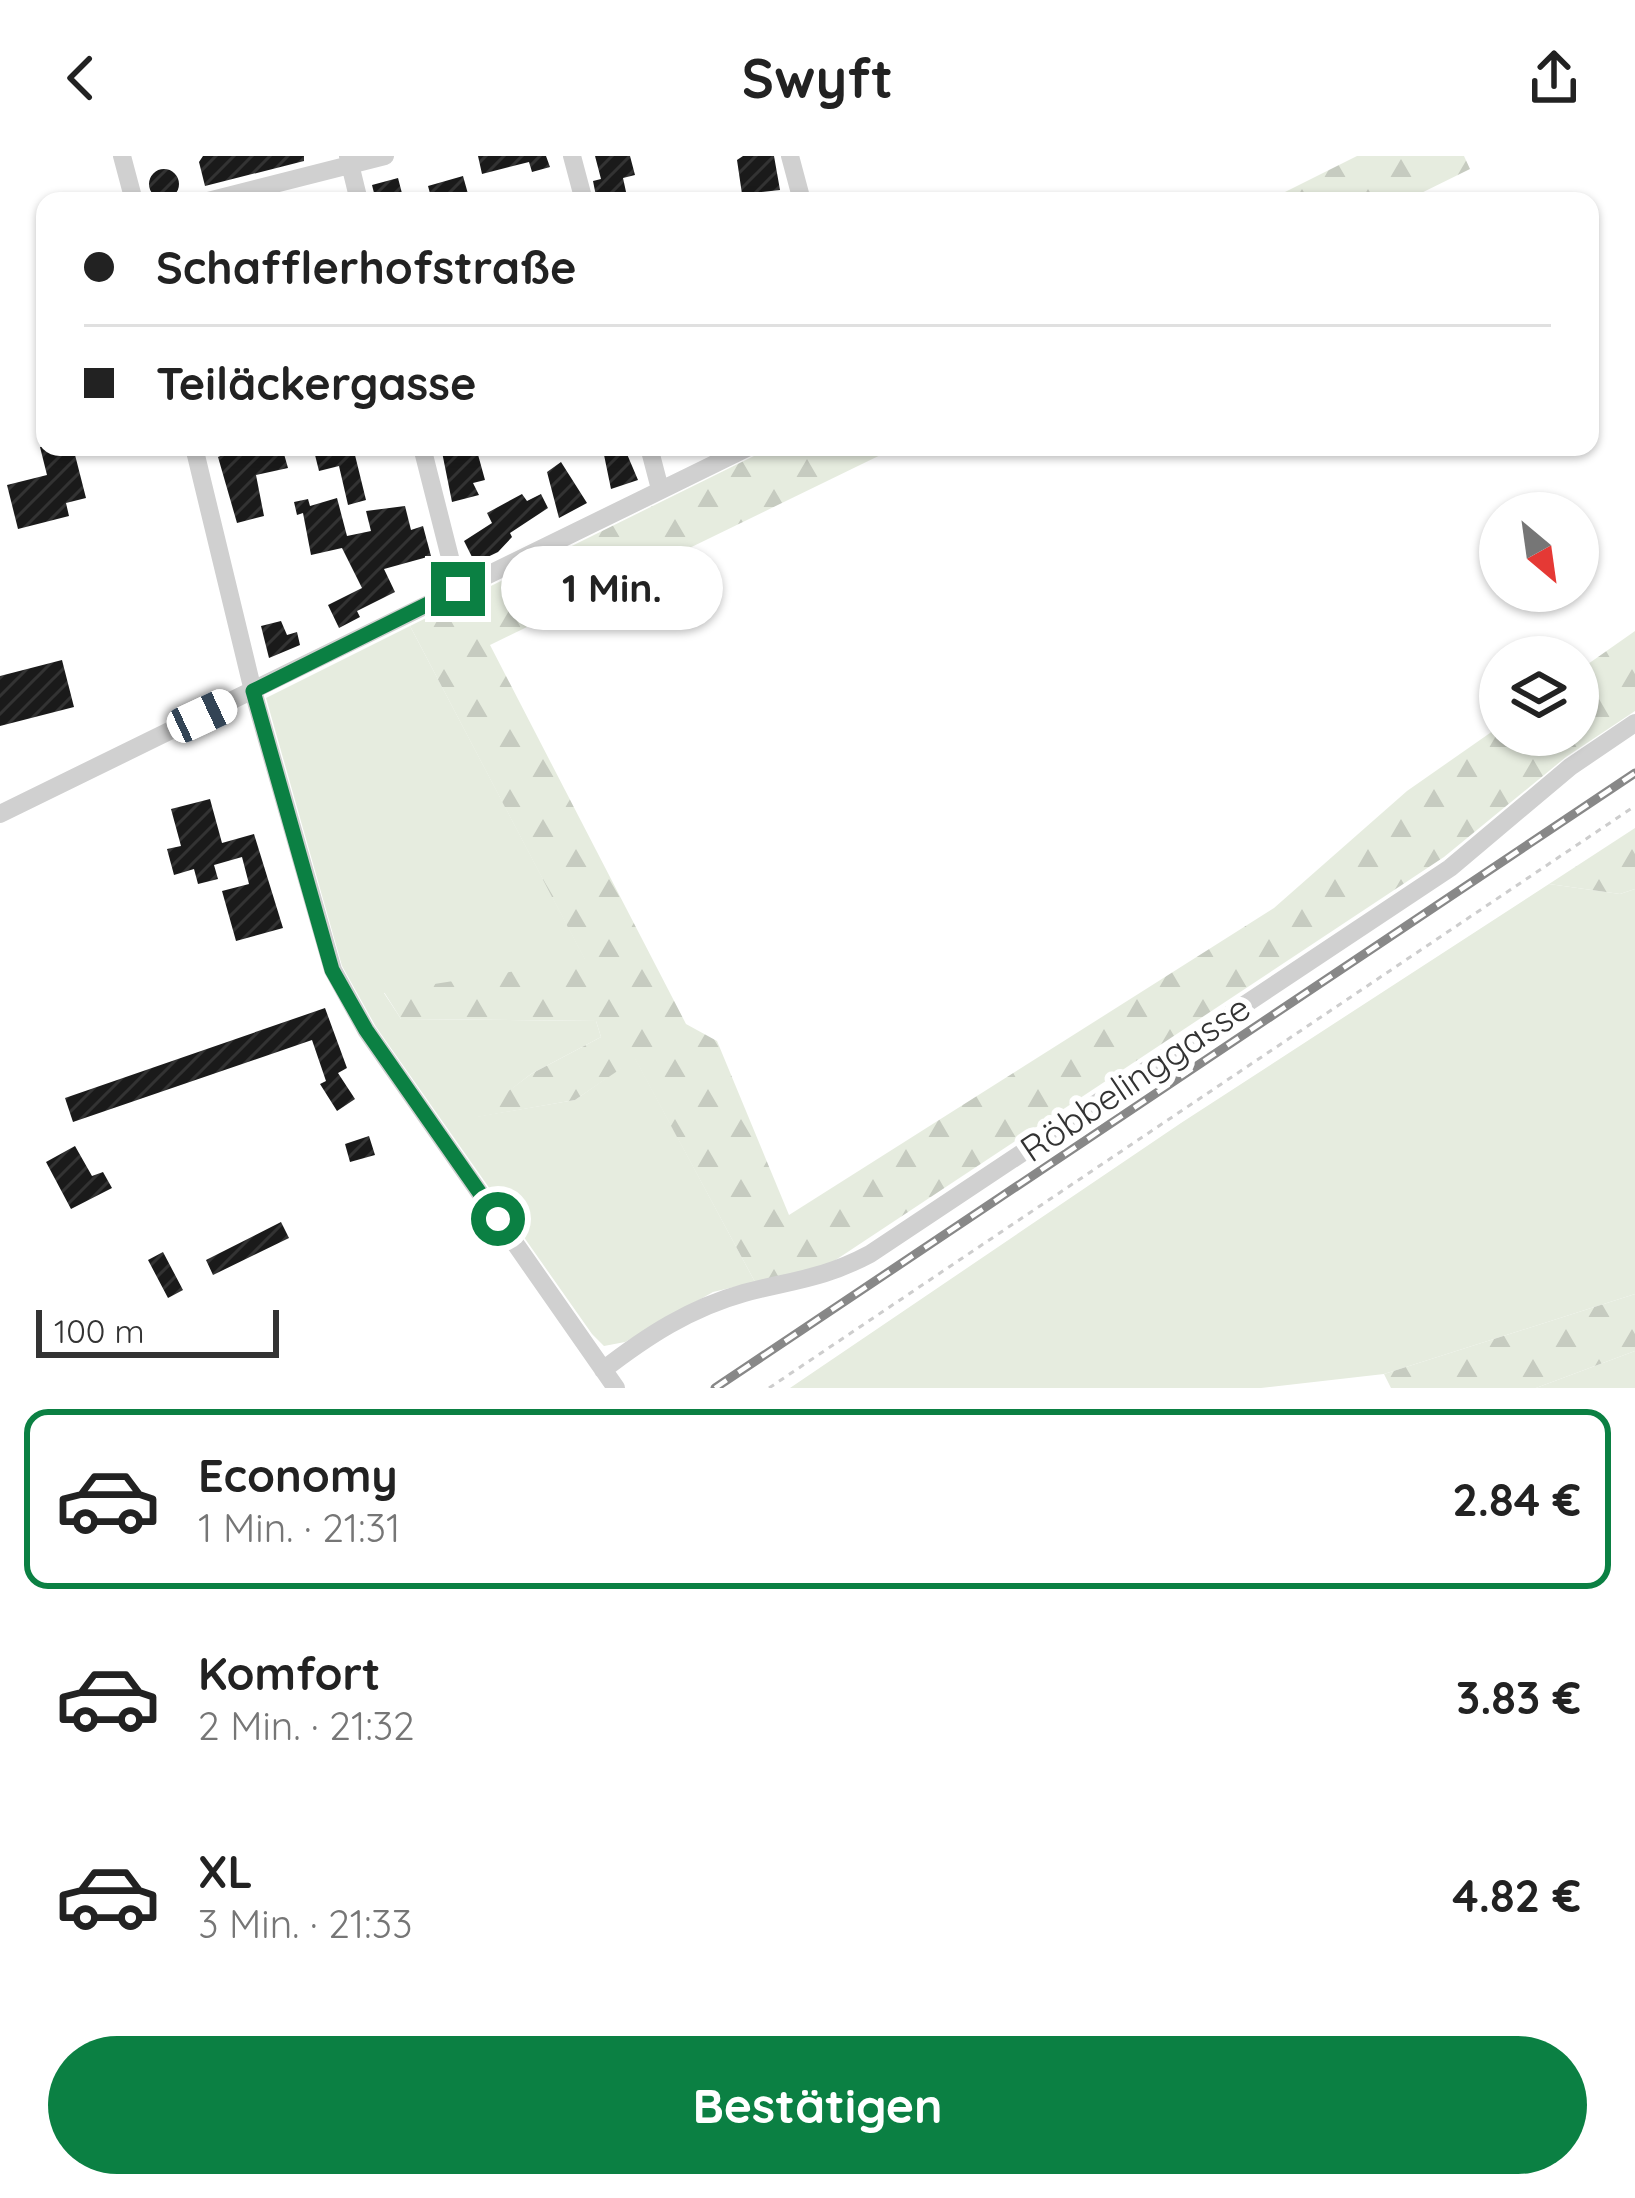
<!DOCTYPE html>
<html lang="de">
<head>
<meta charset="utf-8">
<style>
  body { margin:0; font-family:Quicksand,sans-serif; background:#f2f2f2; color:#222; height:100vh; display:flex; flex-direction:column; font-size:45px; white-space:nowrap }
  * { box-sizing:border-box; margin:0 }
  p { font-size:39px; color:#767676 }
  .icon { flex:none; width:66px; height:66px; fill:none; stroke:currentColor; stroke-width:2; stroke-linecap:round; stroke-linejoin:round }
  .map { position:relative; height:1232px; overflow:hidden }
  .drawer { display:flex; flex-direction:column; background:#fff; flex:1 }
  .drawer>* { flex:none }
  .guide { position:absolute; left:36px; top:36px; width:1563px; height:264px; border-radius:24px; box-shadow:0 3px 9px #0004; display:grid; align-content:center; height:264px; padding:0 48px; background:#fff }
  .needle { width:78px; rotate:151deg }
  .fabs { position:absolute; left:1479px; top:336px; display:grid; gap:24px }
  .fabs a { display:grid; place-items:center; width:120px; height:120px; border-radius:50%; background:#fff; box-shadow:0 3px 9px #0004; font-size:60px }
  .scale { position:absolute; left:36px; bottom:30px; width:243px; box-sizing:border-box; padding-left:12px; border:6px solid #333; border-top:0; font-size:33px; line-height:42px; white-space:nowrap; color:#333; -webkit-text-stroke:9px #fff; paint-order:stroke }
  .end { position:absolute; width:54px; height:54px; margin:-27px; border:15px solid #0b8043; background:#fff; box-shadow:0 0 0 6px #fff }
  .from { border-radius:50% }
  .bubble { position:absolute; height:84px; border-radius:42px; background:#fff; box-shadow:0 3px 9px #0004; font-size:39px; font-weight:800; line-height:84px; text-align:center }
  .car { position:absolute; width:36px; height:72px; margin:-36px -18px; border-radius:15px; box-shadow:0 0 9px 3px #0007; background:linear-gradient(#fff 24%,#345 0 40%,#fff 0 76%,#345 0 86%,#fff 0) }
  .guide b { display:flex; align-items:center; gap:42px; height:114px; font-size:45px }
  .guide b+b { border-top:3px solid #e0e0e0 }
  .guide i { width:30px; height:30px; background:#222 }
  ul { padding:21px 0 0; list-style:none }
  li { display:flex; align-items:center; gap:36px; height:180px; margin:0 24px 18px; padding:0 24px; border:6px solid transparent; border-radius:24px }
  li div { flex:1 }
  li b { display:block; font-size:45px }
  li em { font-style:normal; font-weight:800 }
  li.on { border-color:#0b8043 }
  li>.icon { width:108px; height:108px; stroke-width:1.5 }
  .action { display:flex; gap:24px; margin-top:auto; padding:24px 48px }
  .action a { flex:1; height:138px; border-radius:72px; background:#0b8043; color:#fff; font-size:48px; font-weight:800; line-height:138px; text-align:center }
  header { display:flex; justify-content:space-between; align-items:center; height:156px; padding:0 48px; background:#fff; font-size:54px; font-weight:800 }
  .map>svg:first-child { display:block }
  .green { fill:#e6ecdf }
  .forest { fill:url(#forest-firs) }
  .building { fill:url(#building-hatch) }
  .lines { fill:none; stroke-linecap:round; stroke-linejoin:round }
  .path { stroke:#cdcdcd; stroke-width:3; stroke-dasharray:6 6; stroke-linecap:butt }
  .minor { stroke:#d0d0d0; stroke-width:18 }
  .rail-casing { stroke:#888; stroke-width:9 }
  .rail { stroke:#fff; stroke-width:4.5; stroke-dasharray:14; stroke-linecap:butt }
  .route { stroke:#0b8043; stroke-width:15 }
  .labels { text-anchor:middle; stroke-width:12; stroke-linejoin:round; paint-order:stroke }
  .street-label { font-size:36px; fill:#333; stroke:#fff }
</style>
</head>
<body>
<header><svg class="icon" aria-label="back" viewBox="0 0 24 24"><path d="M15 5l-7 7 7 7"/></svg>Swyft<svg class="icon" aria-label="share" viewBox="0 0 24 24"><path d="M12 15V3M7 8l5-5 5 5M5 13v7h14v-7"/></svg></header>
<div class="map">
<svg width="1635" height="1232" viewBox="0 0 1635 1232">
  <defs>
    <pattern id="forest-firs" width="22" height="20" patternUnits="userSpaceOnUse" patternTransform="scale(3)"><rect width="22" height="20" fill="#e6ecdf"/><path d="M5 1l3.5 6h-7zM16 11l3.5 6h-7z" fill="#c6cbc0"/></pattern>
    <pattern id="building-hatch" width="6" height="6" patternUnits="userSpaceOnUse" patternTransform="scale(3)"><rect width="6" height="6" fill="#1a1a1a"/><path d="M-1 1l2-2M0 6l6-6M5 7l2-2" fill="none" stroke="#333"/></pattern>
  </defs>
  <rect width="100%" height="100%" fill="#fff"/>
  <path class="green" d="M410,470L586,805L384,837L401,863L596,865L601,881L531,918L475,961L575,944L635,902L755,1126L713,1136L625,1186L604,1190L592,1178L376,871L342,810L266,542Z
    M1549,728L1620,738L1635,733V1138L1384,1218L1261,1232H790L1181,967Z
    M1635,1195V1232H1536Z"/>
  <path class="forest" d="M1357,0H1464L1470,13L1405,45H1267Z
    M772,291H897L490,489L686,868L717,885L789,1059L1274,752L1407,635L1500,570V579H1578V515L1635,475V555L1566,601L1444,701L825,1111L755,1126L635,903L575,944L472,962L531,918L601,881L596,865L401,863L384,836L585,804L410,470Z
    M1635,672V733L1620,738L1549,728Z
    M1635,1138V1195L1536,1232H1391L1384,1218Z"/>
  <path class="building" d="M203,0H304V5L205,30L199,6Z
    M478,0H546L550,11L532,16L529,6L482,18Z
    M595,0H630L635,19L623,22L628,45H597L593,25L601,23Z
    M743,0H774L780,34L742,38L737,4Z
    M149 28a15 15 0 1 1 30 0a15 15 0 1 1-30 0Z
    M463,20L470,45H432L428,30Z
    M398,22L404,45H376L372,29Z
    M40,291H73L86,342L66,347L69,360L18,373L7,329L47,319Z
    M241,291H282L288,312L256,319L264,360L237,367L218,301Z
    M328,291H353L366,344L348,349L339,310L319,315L314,295Z
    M441,291L477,295L485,324L473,327L479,339L452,346Z
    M624,291L638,324L611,333L603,294Z
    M561,306L587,347L559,362L547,316Z
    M522,338L527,345L541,338L548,352L510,377L512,381L498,396L475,407L464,385L492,367L487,357Z
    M337,342L347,380L371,375L366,355L405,350L411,374L423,370L431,400L384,413L395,436L357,455L360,461L339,472L328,449L362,432L342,392L311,399L303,357L297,359L294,346L308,343L310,350Z
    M281,465L287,479L297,476L300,489L269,502L261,470Z
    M62,504L74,551L0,570V520Z
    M210,643L222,687L254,678L283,772L236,785L222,735L249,728L242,701L214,709L218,723L198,728L194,713L174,719L167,693L181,690L171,653Z
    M325,852L347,912L338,917L355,943L337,955L320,928L326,925L312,884L73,966L65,942Z
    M369,980L375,999L350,1006L345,988Z
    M75,990L92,1020L103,1016L112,1032L71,1053L46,1006Z
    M281,1066L289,1082L213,1119L206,1104Z
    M163,1096L183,1134L168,1142L148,1104Z"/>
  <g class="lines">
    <path class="path" d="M769,1232L1635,650"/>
    <path class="minor" d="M122,0L134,45
      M348,0L359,45
      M572,0L584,45
      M790,0L802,45
      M208,45L385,0
      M194,291L253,535L333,814L366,874L616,1232
      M422,291L458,433
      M649,291L660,333
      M0,658L749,291
      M603,1214C647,1180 690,1152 744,1137C793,1124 823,1123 870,1098L1450,712L1570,611L1635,567"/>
    <g class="rail-casing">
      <path id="rail" d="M715,1232L1635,617"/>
    </g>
    <use href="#rail" class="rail"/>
  </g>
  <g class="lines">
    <path class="route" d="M458,433L253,535L332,814L366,874L498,1063"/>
  </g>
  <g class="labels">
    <g class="street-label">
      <text transform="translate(1135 922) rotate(-34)" y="13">Röbbelinggasse</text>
    </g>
  </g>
</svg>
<div class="fabs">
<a><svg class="needle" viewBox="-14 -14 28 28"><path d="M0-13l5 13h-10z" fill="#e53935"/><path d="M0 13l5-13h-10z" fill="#767676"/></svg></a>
<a><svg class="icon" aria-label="layers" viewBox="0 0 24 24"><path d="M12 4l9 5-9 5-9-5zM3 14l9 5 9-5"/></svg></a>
</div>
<div class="scale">100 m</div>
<i class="end from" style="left:498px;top:1063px"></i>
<i class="end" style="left:458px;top:433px"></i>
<div class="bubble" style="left:501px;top:390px;width:222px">1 Min.</div>
<i class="car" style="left:202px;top:560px;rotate:65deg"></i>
<div class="guide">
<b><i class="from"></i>Schafflerhofstraße</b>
<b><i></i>Teiläckergasse</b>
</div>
</div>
<section class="drawer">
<ul>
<li class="on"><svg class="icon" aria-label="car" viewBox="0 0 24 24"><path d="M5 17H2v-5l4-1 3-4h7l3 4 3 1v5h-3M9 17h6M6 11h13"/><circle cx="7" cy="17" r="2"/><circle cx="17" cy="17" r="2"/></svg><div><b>Economy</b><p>1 Min. · 21:31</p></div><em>2.84 €</em></li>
<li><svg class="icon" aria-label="car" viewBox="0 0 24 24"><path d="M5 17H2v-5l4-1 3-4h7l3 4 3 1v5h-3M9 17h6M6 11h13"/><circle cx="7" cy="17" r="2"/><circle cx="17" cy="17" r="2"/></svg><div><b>Komfort</b><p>2 Min. · 21:32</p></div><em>3.83 €</em></li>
<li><svg class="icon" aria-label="car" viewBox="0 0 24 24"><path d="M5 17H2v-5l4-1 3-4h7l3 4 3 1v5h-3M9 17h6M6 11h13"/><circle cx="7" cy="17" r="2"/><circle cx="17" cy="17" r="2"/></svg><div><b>XL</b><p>3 Min. · 21:33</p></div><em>4.82 €</em></li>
</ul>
<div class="action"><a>Bestätigen</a></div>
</section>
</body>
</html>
